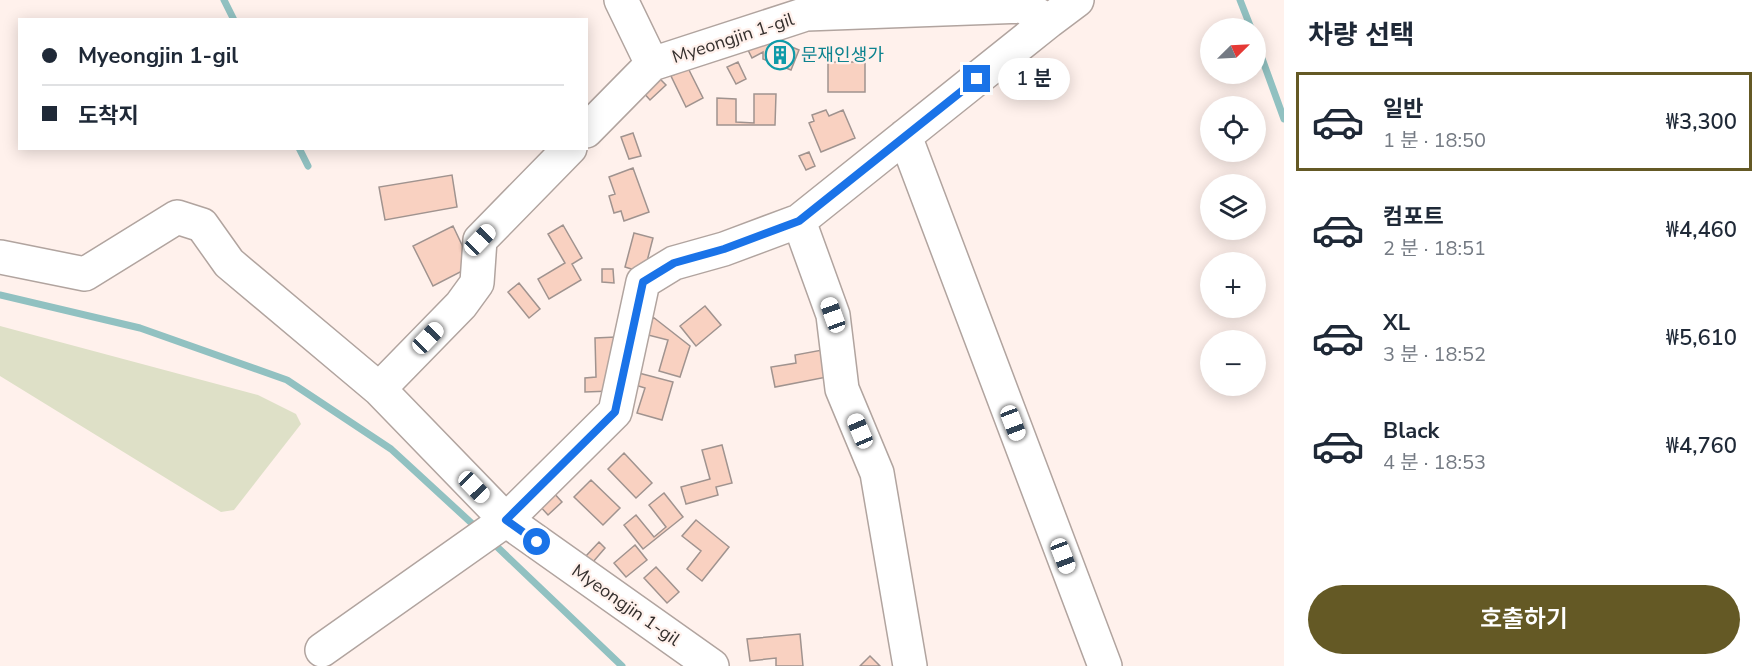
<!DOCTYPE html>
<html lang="ko">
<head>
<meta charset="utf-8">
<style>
  body { margin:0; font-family:"Nunito Sans","Noto Sans KR",sans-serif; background:#f2f2f3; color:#1f2937; height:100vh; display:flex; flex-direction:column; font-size:22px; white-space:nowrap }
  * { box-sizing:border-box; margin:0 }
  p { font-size:20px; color:#747a83 }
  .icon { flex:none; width:33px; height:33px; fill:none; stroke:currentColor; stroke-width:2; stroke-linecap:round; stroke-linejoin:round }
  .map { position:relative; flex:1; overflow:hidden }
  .sheet { display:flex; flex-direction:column; background:#fff; width:480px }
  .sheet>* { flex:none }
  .hud { position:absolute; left:18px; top:18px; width:570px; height:132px; border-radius:0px; box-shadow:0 3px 15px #0003; display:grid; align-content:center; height:132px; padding:0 24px; background:#fff }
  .needle { width:39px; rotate:66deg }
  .fabs { position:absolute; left:1200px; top:18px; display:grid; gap:12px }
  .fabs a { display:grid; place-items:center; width:66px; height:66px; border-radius:50%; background:#fff; box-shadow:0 3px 15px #0003; font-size:30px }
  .end { position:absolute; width:27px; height:27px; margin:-14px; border:8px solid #1a73e8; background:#fff; box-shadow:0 0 0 3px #fff }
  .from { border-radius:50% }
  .bubble { position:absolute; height:42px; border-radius:21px; background:#fff; box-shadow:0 3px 15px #0003; font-size:20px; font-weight:600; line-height:42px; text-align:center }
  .car { position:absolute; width:18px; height:36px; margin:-18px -9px; border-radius:8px; box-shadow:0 0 4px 2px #0007; background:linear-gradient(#fff 24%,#345 0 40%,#fff 0 76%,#345 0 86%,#fff 0) }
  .hud b { display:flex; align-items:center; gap:21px; height:57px; font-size:22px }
  .hud b+b { border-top:2px solid #e0e1e3 }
  .hud i { width:15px; height:15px; background:#1f2937 }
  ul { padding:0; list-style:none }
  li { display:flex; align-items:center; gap:18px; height:99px; margin:0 12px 9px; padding:0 12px; border:3px solid transparent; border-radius:0px }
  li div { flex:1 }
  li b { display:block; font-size:22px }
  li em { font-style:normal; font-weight:600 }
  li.current { border-color:#645925 }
  li>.icon { width:54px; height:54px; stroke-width:1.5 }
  h2 { padding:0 24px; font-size:27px; line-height:72px }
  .button { display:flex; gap:12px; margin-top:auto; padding:12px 24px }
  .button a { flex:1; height:69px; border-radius:36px; background:#645925; color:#fff; font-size:24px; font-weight:600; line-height:69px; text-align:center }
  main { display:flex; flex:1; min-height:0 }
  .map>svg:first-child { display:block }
  .green { fill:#dee0c7 }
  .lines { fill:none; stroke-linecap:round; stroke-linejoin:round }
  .stream { stroke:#91c1c1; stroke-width:7 }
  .building { fill:#f9d1c1; stroke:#a0938f; stroke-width:1.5 }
  .minor-casing { stroke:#b1a49f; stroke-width:36 }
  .minor { stroke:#fff; stroke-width:33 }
  .route { stroke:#1a73e8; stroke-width:8 }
  .labels { text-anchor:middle; stroke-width:4.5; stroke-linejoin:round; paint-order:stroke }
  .street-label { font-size:18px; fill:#342f2d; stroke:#fff1ec }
  .culture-label { font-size:18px; fill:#0d838f; stroke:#fff1ec; text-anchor:start }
</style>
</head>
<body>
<main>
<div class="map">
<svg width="1284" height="666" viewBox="0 0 1284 666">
  <rect width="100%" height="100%" fill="#fff1ec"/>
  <path class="green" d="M0,326L258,395L296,414L301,424L234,510L221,512L0,376Z"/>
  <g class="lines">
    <path class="stream" d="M224,0L234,20
      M1240,0L1251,28
      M1256,42L1284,119
      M299,148L308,166
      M0,295L140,328L287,380L391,449L479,530
      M492,542L622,666"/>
  </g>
  <path class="building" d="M765,36L799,50L791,70L763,59V52L752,58L746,46Z
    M738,62L746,79L736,84L727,67Z
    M828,62H865V92H828Z
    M688,68L703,98L686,107L671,76Z
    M658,77L666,85L650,100L642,91Z
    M754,94H776L775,125H717V98L736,99V122L754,123Z
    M826,110L829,116L843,110L855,138L821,152L809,123L814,121L812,115Z
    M633,133L641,156L629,159L621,137Z
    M809,152L815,166L806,170L799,156Z
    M633,168L649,212L624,221L621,211L614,213L609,196L615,194L609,177Z
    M452,175L457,207L385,220L379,187Z
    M563,225L582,258L572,264L581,280L549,299L538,279L565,263L548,234Z
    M453,226L472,266L433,286L413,246Z
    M634,233L653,238L644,273L625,267Z
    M602,269H613L614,283L602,282Z
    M519,283L540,309L529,318L508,292Z
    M705,306L721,325L696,346L680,326Z
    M653,317L690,346L680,377L659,371L668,340L648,335Z
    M616,337L611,391L585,392V378L596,377L595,338Z
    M822,350L827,377L775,387L771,367L796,363L795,355Z
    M635,372L673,382L662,420L637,413L645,388L632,384Z
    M722,445L732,483L716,487L718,495L686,504L681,487L710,479L702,450Z
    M624,453L652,483L636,498L608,469Z
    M591,480L620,508L603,525L574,497Z
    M552,491L562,502L548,515L538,504Z
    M664,493L683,517L643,549L624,525L636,515L654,537L666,527L649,505Z
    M696,520L729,547L702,581L687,569L701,551L682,536Z
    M599,542L605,548L593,562L586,556Z
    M635,545L647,560L626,577L614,563Z
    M656,567L679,592L667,603L644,578Z
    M800,634L803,666H776V658L750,661L747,639Z
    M870,656L880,666H860Z"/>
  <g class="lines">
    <g class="minor-casing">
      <path id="minor" d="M621,0L652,64
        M586,131L652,64L806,14L1022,6L1049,21L1077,0
        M905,136L1105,666
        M570,148L480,240L477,283L461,305L379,389L506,520L712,666
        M799,221L833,315L842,389L877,473L910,666
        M0,257L85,274L177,217L202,225L229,263L379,389
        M322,650L506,520L615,412L643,282L674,263L724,249L799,221L1049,21"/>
    </g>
    <use href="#minor" class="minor"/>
  </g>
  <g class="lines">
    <path class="route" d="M537,542L506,520L615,412L643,282L674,263L724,249L799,221L977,79"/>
  </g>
  <defs>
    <g id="building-ring" transform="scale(1.5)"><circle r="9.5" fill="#fff1ec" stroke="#0f9aa8" stroke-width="1.5"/><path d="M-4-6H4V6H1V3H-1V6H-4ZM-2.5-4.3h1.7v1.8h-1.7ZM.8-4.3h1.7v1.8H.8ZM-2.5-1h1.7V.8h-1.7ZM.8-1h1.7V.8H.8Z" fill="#0f9aa8"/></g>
  </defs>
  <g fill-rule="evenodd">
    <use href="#building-ring" x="780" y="55"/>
  </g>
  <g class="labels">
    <g class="street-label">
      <text transform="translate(733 38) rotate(-18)" y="6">Myeongjin 1-gil</text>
      <text transform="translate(626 605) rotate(35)" y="6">Myeongjin 1-gil</text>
    </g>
    <g class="culture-label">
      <text x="801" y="61">문재인생가</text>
    </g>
  </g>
</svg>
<div class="fabs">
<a><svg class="needle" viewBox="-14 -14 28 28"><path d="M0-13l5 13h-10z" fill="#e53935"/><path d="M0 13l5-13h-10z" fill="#747a83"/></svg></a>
<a><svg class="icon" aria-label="locate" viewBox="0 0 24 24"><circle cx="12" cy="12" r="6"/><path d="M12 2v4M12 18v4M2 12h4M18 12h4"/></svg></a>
<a><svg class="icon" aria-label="layers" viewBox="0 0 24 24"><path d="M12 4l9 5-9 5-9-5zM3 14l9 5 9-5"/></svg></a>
<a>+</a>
<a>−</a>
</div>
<i class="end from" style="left:537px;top:542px"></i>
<i class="end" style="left:977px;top:79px"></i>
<div class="bubble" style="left:998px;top:58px;width:72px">1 분</div>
<i class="car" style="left:480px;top:240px;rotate:44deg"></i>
<i class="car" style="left:833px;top:315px;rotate:340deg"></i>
<i class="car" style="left:428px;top:338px;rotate:44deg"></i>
<i class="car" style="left:1013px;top:423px;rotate:159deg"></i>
<i class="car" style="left:860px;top:431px;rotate:337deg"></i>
<i class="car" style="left:474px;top:487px;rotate:136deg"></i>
<i class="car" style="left:1063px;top:556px;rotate:159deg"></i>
<div class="hud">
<b><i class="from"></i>Myeongjin 1-gil</b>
<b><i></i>도착지</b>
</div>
</div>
<section class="sheet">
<h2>차량 선택</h2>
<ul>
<li class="current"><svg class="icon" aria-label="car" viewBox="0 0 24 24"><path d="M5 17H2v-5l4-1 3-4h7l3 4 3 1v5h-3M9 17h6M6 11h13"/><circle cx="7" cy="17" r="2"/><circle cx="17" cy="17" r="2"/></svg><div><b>일반</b><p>1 분 · 18:50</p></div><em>₩3,300</em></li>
<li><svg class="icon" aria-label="car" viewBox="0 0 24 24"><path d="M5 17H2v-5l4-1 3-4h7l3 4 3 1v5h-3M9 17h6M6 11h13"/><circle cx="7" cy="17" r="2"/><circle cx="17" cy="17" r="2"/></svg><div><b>컴포트</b><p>2 분 · 18:51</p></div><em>₩4,460</em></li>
<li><svg class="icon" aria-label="car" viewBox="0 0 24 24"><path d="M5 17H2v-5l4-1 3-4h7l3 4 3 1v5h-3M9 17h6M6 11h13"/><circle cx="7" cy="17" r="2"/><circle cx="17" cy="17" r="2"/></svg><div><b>XL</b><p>3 분 · 18:52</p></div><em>₩5,610</em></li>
<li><svg class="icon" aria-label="car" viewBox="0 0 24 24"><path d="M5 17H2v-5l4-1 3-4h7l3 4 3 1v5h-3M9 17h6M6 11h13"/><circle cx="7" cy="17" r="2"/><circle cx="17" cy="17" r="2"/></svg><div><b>Black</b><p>4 분 · 18:53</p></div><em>₩4,760</em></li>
</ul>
<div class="button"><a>호출하기</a></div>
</section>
</main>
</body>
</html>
